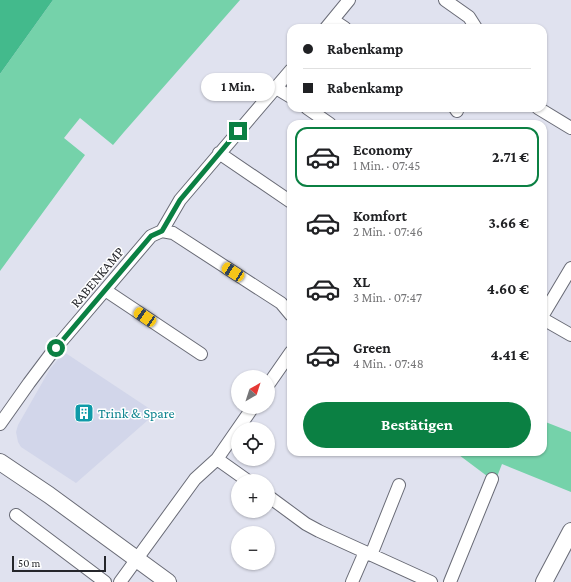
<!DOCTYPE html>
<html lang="de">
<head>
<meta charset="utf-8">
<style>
  body { margin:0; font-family:"Crimson Pro",serif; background:#f2f2f2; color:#202124; height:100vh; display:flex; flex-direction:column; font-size:15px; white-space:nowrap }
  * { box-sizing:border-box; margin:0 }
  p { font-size:13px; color:#757577 }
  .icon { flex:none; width:22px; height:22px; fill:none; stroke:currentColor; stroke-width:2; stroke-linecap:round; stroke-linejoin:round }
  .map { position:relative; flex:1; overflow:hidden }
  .panel { position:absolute; left:287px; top:120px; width:260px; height:336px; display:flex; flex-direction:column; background:#fff; border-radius:12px; box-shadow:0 1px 3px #0004 }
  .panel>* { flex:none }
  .top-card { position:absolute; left:287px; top:24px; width:260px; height:88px; border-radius:12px; box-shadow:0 1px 3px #0004; display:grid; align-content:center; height:88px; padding:0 16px; background:#fff }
  .needle { width:26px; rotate:39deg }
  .tools { position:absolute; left:231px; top:370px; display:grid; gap:8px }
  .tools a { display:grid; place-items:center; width:44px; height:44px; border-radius:50%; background:#fff; box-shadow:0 1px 3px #0004; font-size:20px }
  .scale { position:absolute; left:12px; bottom:10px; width:94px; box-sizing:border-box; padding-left:4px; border:2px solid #25262b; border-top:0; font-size:11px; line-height:14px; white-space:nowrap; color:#25262b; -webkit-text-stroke:3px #fff; paint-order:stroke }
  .end { position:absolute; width:18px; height:18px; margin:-9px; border:5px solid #0b8043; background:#fff; box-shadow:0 0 0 2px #fff }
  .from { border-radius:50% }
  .bubble { position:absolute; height:28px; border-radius:14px; background:#fff; box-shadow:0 1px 3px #0004; font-size:13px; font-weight:700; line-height:28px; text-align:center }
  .car { position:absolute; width:12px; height:24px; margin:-12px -6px; border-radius:5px; box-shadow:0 0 3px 1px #0007; background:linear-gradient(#f5c518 24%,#345 0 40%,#f5c518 0 76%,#345 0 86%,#f5c518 0) }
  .top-card b { display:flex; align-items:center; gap:14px; height:38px; font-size:15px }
  .top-card b+b { border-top:1px solid #e0e0e0 }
  .top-card i { width:10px; height:10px; background:#202124 }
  ul { padding:7px 0 0; list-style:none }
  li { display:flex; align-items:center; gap:12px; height:60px; margin:0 8px 6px; padding:0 8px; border:2px solid transparent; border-radius:12px }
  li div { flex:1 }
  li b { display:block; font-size:15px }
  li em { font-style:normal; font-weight:700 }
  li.selected { border-color:#0b8043 }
  li>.icon { width:36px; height:36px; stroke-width:1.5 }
  .button { display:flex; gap:8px; margin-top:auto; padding:8px 16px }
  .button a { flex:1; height:46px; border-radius:24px; background:#0b8043; color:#fff; font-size:16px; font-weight:700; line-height:46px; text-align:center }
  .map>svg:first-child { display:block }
  .built { fill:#d2d6ea }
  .green { fill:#75d2aa }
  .forest { fill:#43ba8c }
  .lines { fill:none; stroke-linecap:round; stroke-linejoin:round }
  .minor-casing { stroke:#696b76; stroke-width:14 }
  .major-casing { stroke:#696b76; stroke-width:18 }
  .minor { stroke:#fff; stroke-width:12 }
  .major { stroke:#fff; stroke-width:16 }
  .route { stroke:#0b8043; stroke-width:5 }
  .labels { text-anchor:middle; stroke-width:3; stroke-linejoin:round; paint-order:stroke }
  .street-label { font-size:14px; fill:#25262b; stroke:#fff }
  .culture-label { font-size:14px; fill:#0d838f; stroke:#fff; text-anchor:start }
</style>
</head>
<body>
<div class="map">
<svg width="571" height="582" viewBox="0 0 571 582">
  <rect width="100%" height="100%" fill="#e0e2ef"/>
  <path class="built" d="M64,352L156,413L76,483L21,447L18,442L16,432L18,425L50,369Z"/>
  <path class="green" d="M53,0H240L124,132L113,145L80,118L64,138L85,155L0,271V74Z
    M543,421L571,432V492L502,464L495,482L455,452H543Z"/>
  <path class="forest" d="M0,0H53L0,74Z"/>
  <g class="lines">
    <g class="minor-casing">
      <path id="minor" d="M445,0L469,17L476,28
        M333,20L345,28
        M326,28L349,0
        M276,88L291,97
        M307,108L330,124
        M455,108L457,111
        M538,108L571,128
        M219,153L291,202
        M162,231L173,233L281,303L291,315
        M105,290L201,354
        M543,315L571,268
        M543,319L571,335
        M268,385L291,352
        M0,424L29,383L53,351L151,236L162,231L180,200L291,70
        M217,459L248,481
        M268,496L306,524L319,531L431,582
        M16,515L105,582
        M371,555L399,485
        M120,582L195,479L217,459L253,407
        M352,582L365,552
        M450,582L492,479"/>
    </g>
    <g class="major-casing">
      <path id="major" d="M0,462L49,495L168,582
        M544,582L571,531"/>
    </g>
    <use href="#minor" class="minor"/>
    <use href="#major" class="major"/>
  </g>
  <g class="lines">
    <path class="route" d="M56,348L151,236L162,231L180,200L238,131"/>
  </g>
  <defs>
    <g id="building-square" transform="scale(1)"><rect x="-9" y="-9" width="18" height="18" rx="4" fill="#0f9aa8" stroke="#fff"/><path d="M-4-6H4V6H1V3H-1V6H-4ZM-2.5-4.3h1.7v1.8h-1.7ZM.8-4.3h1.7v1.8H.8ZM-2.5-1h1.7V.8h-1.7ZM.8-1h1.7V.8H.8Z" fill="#fff"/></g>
  </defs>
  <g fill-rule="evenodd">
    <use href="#building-square" x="84" y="413"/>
  </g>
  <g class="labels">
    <g class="street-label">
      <text transform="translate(97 277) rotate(-50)" y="5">RABENKAMP</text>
    </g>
    <g class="culture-label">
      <text x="98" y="418">Trink &amp; Spare</text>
    </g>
  </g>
</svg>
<div class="tools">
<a><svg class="needle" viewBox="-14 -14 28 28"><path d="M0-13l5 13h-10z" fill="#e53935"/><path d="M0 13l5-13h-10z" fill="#757577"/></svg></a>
<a><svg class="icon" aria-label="locate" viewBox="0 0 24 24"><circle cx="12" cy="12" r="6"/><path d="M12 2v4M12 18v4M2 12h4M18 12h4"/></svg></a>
<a>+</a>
<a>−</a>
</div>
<div class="scale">50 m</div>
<i class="end from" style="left:56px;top:348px"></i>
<i class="end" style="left:238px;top:131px"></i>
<div class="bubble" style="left:201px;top:73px;width:74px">1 Min.</div>
<i class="car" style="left:233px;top:272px;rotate:303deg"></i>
<i class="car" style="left:145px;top:317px;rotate:304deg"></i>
<div class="top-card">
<b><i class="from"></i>Rabenkamp</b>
<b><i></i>Rabenkamp</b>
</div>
<section class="panel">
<ul>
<li class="selected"><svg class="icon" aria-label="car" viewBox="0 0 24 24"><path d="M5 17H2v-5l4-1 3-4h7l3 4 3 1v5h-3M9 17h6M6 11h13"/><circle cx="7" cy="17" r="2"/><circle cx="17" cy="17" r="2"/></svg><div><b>Economy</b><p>1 Min. · 07:45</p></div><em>2.71 €</em></li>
<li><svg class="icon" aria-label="car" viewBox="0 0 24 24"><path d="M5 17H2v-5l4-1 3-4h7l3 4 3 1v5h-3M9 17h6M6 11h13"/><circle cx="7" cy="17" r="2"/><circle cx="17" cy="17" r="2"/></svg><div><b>Komfort</b><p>2 Min. · 07:46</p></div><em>3.66 €</em></li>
<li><svg class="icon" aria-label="car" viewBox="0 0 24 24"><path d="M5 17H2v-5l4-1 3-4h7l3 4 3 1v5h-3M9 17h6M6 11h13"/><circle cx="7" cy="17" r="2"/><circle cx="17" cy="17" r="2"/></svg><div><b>XL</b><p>3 Min. · 07:47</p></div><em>4.60 €</em></li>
<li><svg class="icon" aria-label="car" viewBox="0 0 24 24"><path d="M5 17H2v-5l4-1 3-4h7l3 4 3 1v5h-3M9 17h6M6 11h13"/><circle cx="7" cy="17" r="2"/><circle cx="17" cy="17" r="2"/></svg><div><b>Green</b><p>4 Min. · 07:48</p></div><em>4.41 €</em></li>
</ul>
<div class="button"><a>Bestätigen</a></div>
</section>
</div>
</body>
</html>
